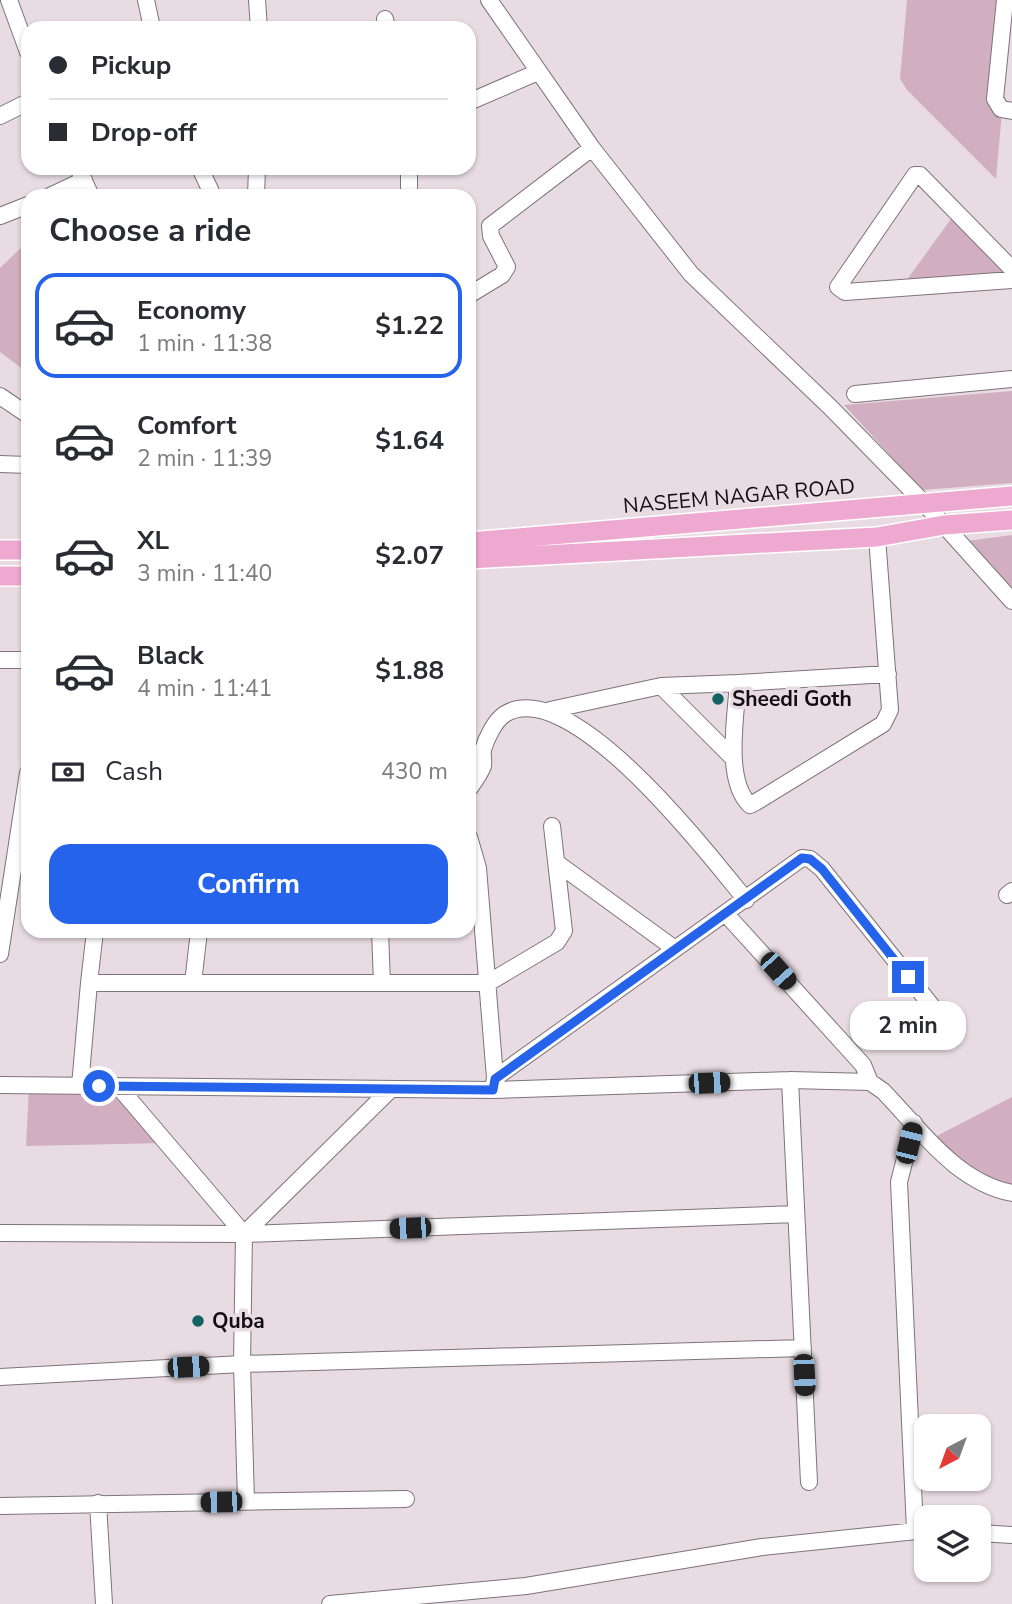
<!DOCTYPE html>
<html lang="en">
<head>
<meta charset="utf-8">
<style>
  body { margin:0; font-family:"Nunito Sans",sans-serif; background:#f7f7f7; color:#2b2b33; height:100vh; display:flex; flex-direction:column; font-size:26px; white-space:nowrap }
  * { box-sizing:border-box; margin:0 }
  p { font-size:23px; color:#7c7c81 }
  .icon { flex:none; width:38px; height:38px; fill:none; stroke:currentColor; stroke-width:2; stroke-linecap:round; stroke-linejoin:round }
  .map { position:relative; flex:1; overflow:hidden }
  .panel { position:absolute; left:21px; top:189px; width:455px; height:749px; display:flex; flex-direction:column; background:#fff; border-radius:21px; box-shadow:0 2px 5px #0004 }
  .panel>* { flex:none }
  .hud { position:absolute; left:21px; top:21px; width:455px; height:154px; border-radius:21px; box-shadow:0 2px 5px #0004; display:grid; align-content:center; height:154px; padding:0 28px; background:#fff }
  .needle { width:46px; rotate:221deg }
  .buttons { position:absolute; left:914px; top:1414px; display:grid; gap:14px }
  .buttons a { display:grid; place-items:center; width:77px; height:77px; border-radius:14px; background:#fff; box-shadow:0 2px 5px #0004; font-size:35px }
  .end { position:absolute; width:32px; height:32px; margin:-16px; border:9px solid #2563eb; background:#fff; box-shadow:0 0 0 4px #fff }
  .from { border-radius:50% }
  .bubble { position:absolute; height:49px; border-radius:21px; background:#fff; box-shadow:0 2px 5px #0004; font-size:23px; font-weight:700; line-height:49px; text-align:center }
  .car { position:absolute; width:21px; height:42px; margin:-21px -10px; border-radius:9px; box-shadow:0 0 5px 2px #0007; background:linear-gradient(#222 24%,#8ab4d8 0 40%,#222 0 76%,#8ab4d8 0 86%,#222 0) }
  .hud b { display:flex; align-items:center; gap:24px; height:66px; font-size:26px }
  .hud b+b { border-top:2px solid #e1e1e2 }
  .hud i { width:18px; height:18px; background:#2b2b33 }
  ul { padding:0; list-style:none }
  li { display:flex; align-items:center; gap:21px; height:105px; margin:0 14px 10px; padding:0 14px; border:4px solid transparent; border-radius:21px }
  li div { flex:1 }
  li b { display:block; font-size:26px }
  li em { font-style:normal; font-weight:700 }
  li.selected { border-color:#2563eb }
  li>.icon { width:63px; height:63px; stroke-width:1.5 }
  h2 { padding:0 28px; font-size:32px; line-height:84px }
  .pay { display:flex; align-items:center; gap:18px; height:77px; padding:0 28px; font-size:26px }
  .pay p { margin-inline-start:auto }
  .primary-button { display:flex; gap:14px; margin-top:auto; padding:14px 28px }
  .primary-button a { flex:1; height:80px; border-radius:21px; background:#2563eb; color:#fff; font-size:28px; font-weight:700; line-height:80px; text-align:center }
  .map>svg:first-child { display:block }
  .green { fill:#d2afc0 }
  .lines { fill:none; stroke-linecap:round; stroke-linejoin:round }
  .minor-casing { stroke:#7e7379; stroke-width:18 }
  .major-casing { stroke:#fff; stroke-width:22 }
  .minor { stroke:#fff; stroke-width:16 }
  .major { stroke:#eea9d0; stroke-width:19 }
  .route { stroke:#2563eb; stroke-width:9 }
  .poi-dot { fill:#136365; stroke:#e8dce2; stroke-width:2.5 }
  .labels { text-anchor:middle; stroke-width:7; stroke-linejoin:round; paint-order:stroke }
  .street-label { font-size:21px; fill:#120e10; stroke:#e8dce2 }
  .poi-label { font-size:21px; font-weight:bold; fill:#120e10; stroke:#e8dce2; text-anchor:start }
</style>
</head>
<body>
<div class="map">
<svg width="1012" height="1604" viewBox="0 0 1012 1604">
  <rect width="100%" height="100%" fill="#e8dce2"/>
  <path class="green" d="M907,0H1012L996,179L907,90L900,79Z
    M956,212L1012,280L901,288Z
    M28,241V373L0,352V268Z
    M1012,391V483L922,490L844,405Z
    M1012,535V601L959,542Z
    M118,1086L166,1143L26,1146L29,1087Z
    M1012,1097V1193L929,1140Z"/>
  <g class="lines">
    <g class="minor-casing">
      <path id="minor" d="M9,0L28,52
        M146,0L152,28
        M257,0L259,28
        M489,0L592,148L691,274L830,407L924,503L1012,601
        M1005,0L995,99L1001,109L1012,111
        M385,19L387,28
        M469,102L538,72
        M0,116L28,102
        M78,168L91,196
        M200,168L213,196
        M409,168V196
        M50,196L84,180
        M256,196L257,168
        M0,216L28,205
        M1012,269L920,175H915L838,287L845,292L1012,280
        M469,295L502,275L507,267L491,236L490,226L592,148
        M855,394L1012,379
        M0,396L28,415
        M0,464L28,465
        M0,660H28
        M738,683L888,674
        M661,686L733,758
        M550,710L661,686L738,683C736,715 724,781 750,805L756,802L883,724L890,710L877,537
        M469,789C474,782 480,774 483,766C484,761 482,755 483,750C486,739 495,720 505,714C571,674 710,856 746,900
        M469,837L478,868L495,1078L493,1090L790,1080L870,1082L883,1091C921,1130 956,1182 1012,1193
        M557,863L675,949
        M1007,895L1012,891
        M726,914L863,1065L870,1082
        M95,931L89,983H488L557,942L564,931L552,826
        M380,931L382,983
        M0,954L28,773
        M193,983L199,931
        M495,1078L802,858L810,859L822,869L943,1020
        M790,1080L809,1482
        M0,1085L493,1090
        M80,1086L89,983
        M118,1086L244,1234L242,1364L246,1501
        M914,1123L899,1182L915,1530
        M0,1233L244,1234L796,1214
        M244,1234L390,1090
        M0,1377L242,1364L803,1348
        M98,1503L104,1604
        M0,1506L406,1499
        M978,1533L1012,1535
        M330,1604L526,1586L762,1547L926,1530"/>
    </g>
    <g class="major-casing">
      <path id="major" d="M469,542L1012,496
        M0,550H28
        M469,559L877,537L944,525L1012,520
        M0,576H28"/>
    </g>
    <use href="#minor" class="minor"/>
    <use href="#major" class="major"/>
  </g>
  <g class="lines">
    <path class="route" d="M99,1086L493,1090L495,1079L802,858L810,859L822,869L908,977"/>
  </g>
  <g class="poi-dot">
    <circle cx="718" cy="699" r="7"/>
    <circle cx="198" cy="1321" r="7"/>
  </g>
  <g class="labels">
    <g class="street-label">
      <text transform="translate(739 496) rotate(-5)" y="7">NASEEM NAGAR ROAD</text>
    </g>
    <g class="poi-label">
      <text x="732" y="706">Sheedi Goth</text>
      <text x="212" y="1328">Quba</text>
    </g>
  </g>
</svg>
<div class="buttons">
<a><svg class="needle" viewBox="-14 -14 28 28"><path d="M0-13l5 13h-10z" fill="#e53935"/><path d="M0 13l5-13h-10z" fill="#7c7c81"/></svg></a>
<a><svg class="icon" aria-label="layers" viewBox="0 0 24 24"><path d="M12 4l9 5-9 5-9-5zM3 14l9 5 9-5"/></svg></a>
</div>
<i class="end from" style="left:99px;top:1086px"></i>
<i class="end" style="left:908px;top:977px"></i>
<div class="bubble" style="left:850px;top:1001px;width:116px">2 min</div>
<i class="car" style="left:778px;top:971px;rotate:138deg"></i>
<i class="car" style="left:709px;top:1083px;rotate:88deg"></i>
<i class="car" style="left:909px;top:1143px;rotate:14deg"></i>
<i class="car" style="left:410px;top:1228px;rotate:268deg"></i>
<i class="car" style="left:188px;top:1367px;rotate:87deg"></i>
<i class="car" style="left:804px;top:1375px;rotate:177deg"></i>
<i class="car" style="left:221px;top:1502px;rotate:269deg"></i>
<div class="hud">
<b><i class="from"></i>Pickup</b>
<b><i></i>Drop-off</b>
</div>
<section class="panel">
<h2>Choose a ride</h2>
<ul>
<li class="selected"><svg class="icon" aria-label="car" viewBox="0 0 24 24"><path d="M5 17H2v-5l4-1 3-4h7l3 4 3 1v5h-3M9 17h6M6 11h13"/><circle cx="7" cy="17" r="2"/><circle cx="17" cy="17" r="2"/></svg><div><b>Economy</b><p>1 min · 11:38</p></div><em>$1.22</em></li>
<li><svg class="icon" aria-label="car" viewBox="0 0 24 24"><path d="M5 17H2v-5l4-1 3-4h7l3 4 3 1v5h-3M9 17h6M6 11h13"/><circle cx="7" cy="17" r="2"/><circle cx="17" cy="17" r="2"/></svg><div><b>Comfort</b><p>2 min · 11:39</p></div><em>$1.64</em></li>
<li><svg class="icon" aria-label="car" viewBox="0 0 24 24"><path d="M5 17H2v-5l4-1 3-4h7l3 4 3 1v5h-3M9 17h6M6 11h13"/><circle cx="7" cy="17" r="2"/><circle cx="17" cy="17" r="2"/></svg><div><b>XL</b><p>3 min · 11:40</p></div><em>$2.07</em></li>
<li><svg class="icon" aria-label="car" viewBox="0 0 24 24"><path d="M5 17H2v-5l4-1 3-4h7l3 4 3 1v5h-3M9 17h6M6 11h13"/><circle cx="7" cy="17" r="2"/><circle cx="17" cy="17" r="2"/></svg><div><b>Black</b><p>4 min · 11:41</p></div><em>$1.88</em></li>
</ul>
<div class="pay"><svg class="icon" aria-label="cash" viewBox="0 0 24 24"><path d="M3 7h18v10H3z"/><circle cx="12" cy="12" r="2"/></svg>Cash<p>430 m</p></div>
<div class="primary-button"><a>Confirm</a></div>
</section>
</div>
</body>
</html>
